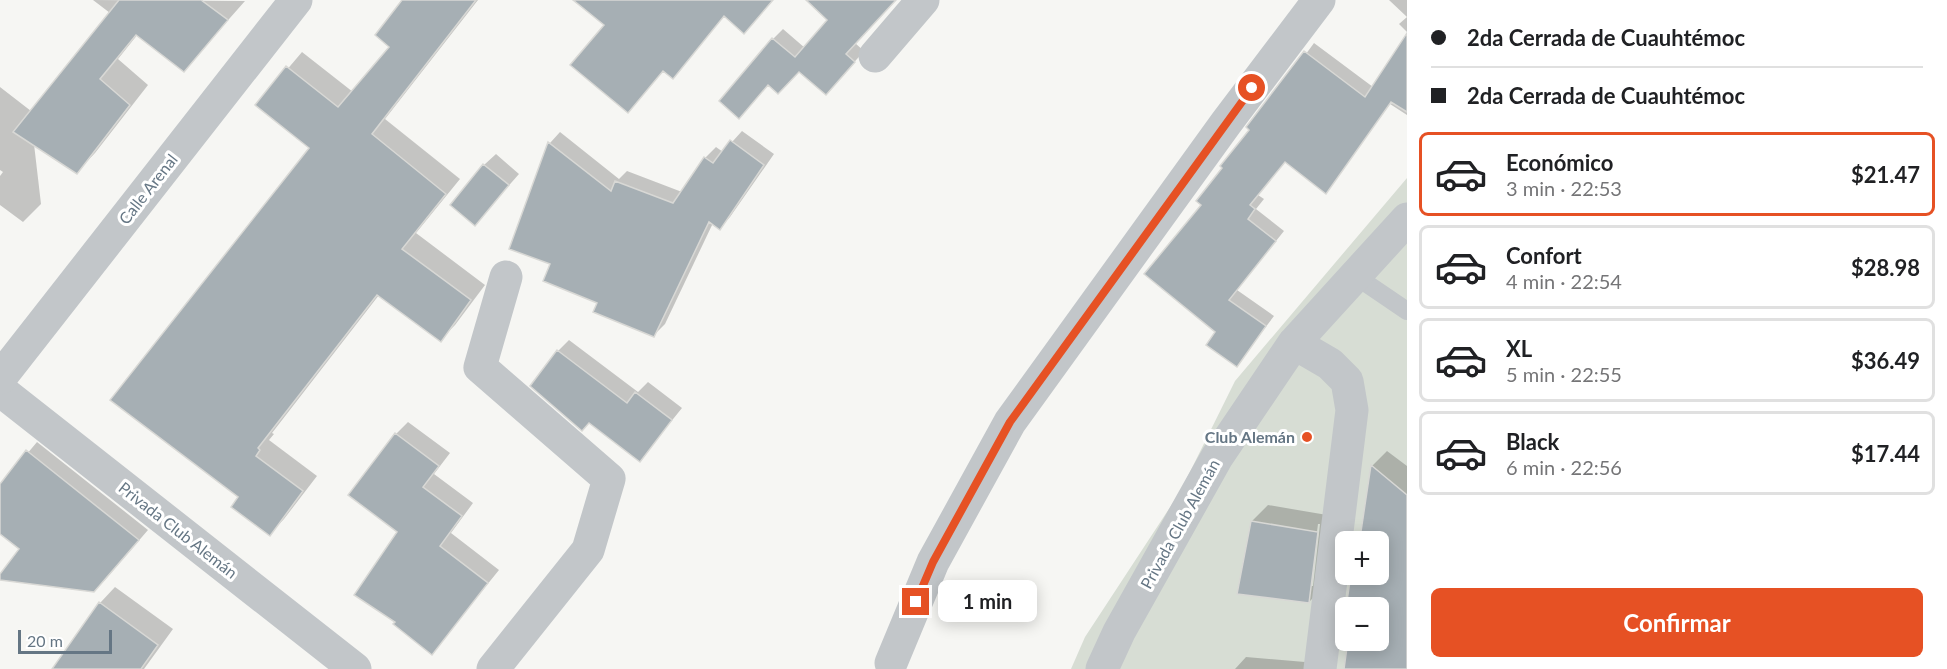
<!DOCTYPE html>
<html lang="es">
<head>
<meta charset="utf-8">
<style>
  body { margin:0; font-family:Lato,sans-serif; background:#f2f2f2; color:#202124; height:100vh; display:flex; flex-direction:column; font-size:22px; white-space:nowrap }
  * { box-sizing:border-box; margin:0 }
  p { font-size:20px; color:#757577 }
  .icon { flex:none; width:33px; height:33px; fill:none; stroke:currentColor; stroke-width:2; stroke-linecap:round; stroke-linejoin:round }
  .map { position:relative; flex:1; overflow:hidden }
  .side { display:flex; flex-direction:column; background:#fff; width:540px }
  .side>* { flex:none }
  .hud { display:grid; align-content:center; height:132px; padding:0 24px; background:#fff }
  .tools { position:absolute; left:1335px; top:531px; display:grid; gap:12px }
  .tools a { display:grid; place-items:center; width:54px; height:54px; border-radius:9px; background:#fff; box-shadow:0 3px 15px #0003; font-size:30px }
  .scale { position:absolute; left:18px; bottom:15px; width:94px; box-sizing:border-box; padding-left:6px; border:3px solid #657684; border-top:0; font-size:16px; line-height:21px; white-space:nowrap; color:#657684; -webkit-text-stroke:4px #fff; paint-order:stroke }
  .end { position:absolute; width:27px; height:27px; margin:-14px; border:8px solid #e65124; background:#fff; box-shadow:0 0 0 3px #fff }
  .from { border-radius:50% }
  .bubble { position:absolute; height:42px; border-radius:9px; background:#fff; box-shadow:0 3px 15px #0003; font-size:20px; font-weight:700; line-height:42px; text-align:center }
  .hud b { display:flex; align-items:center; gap:21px; height:57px; font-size:22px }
  .hud b+b { border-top:2px solid #e0e0e0 }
  .hud i { width:15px; height:15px; background:#202124 }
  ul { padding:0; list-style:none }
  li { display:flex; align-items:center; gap:18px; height:84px; margin:0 12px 9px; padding:0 12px; border:3px solid #e0e0e0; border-radius:9px }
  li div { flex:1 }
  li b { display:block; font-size:22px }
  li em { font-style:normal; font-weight:700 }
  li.on { border-color:#e65124 }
  li>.icon { width:54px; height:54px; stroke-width:1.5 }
  .cta { display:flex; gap:12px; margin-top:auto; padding:12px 24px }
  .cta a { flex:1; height:69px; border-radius:9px; background:#e65124; color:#fff; font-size:24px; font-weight:700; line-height:69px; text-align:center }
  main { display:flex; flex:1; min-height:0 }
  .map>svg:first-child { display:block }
  .green { fill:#d7ddd4; fill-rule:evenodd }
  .shadow { fill:#0003; fill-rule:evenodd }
  .building { fill:#a6afb4; stroke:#d8d8d5; stroke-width:1.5 }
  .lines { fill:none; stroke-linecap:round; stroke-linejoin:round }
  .service { stroke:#c2c6c9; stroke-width:18 }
  .minor { stroke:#c2c6c9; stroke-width:33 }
  .tertiary { stroke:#c2c6c9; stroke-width:33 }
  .route { stroke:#e65124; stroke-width:8 }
  .poi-dot { fill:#e65124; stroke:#fff; stroke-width:2 }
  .labels { text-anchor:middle; stroke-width:6; stroke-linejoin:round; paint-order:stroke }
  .street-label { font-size:16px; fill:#657684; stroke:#fff }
  .poi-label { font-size:16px; font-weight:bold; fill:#657684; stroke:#fff; text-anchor:end }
</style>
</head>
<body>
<main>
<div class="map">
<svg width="1407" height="669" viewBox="0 0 1407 669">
  <rect width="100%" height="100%" fill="#f6f6f3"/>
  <path class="green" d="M1407,178V669H1071L1085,637L1180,492L1235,381ZM1346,542H1378V574H1346ZM1346,608H1378V640H1346Z"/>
  <path class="shadow" d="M93,0L245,1L184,70L138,34L118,59L148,85L95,153L77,172L34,144L41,204L23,222L0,205V176L3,172L0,170V87L31,111L110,13Z
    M404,0H478L385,119L460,179L416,233L485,285L455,325L440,340L379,295L272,433L274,434L269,440L317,476L284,519L270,534L240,497L311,148L257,105L302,52L353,92L391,46Z
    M575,0H773L744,32L725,15L673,76L664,70L628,111L606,25Z
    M815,0H895L855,43L864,51L836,83L799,70L769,84L739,117L773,39L783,29L805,48L830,20Z
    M1389,0H1407V32L1399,24L1407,17Z
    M1407,36V115L1390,104L1326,192L1286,160L1258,195L1264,199L1256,209L1284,231L1237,290L1274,316L1237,365L1217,332L1203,205L1251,129L1314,43L1373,87Z
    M742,131L774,154L730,217L720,228L713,223L665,324L654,335L599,302L552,263L511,248L550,143L560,132L619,179L627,171L682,192L705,158L716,147L723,152Z
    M496,154L519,174L475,224L484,165Z
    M569,340L638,392L648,382L682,408L640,460L590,422L558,351Z
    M408,422L450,453L434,474L473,503L451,533L499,570L432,653L397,621L399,531L396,434Z
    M37,442L148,530L104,581L0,579L22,549L0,532V486Z
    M1387,451L1407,466V669H1346L1378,640V542L1357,538L1362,532L1372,466Z
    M1268,505L1333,516L1325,586L1309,602L1252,521ZM1318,524H1320L1313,586H1310Z
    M115,587L173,629L144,669H61L100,603Z
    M1246,657L1305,662V669H1235Z"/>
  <path class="building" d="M119,0H201L228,20L184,72L136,35L100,79L130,105L77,174L13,132Z
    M402,0H476L372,134L446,194L402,249L471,300L441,342L377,295L258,448L260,450L256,456L303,491L270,536L231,507L238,497L110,400L309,148L255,105L286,66L338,107L389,47L375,35Z
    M573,0H773L744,34L724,16L673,79L663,71L628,113L570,65L604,25Z
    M806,0H896L846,54L855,62L826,95L799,72L778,94L768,85L739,119L719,101L772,38L795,57L827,20Z
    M1407,33V112L1391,102L1326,194L1285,162L1250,205L1255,209L1248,219L1276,241L1229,300L1266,326L1237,367L1206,345L1215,332L1144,274L1201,205L1196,201L1222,168L1220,166L1249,130L1246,127L1304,51L1365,97Z
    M730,140L764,165L720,230L709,222L654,337L593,312L597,303L543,281L550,264L509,249L548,142L611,191L615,181L673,203L704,157L713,163Z
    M483,164L509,185L475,226L450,205Z
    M557,350L627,403L635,392L672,420L640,462L589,423L582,431L530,386Z
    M395,433L439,466L423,487L462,516L440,546L488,583L432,655L393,624L395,622L354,595L397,532L348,495Z
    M26,450L139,540L94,592L0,580V574L19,549L0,534V484Z
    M1371,465L1407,495V669H1344L1348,640H1378V608H1346L1351,574H1378V542H1355V538H1360Z
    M1251,521L1318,532L1309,603L1237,594Z
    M99,602L158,645L141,669H52Z"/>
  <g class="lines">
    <path class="service" d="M1357,277L1407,311"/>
    <path class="minor" d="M875,56L923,0
      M1294,343L1330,364L1347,381L1352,410L1320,669
      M0,390L355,669
      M891,663L933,562L1010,422L1226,123L1319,0
      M493,669L588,550L609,479L480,367L506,277
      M1102,669L1119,632L1217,457L1294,343L1407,219"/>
    <path class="tertiary" d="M0,378L296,0"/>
  </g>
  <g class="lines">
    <path class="route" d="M916,602L933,562L1010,422L1252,88"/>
  </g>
  <circle class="poi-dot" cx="1307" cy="437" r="6"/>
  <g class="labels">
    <g class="street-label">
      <text transform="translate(148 189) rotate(-52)" y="6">Calle Arenal</text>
      <text transform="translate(1180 524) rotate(-61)" y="6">Privada Club Alemán</text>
      <text transform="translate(178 530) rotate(38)" y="6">Privada Club Alemán</text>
    </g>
    <g class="poi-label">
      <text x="1295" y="443">Club Alemán</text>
    </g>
  </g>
</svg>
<div class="tools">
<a>+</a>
<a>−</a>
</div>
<div class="scale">20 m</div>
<i class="end from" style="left:1252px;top:88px"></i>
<i class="end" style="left:916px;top:602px"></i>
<div class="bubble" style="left:938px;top:580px;width:99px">1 min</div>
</div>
<section class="side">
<div class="hud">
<b><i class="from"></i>2da Cerrada de Cuauhtémoc</b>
<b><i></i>2da Cerrada de Cuauhtémoc</b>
</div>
<ul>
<li class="on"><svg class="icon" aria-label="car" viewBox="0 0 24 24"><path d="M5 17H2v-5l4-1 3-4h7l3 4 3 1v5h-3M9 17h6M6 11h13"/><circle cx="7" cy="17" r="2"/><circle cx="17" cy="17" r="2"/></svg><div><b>Económico</b><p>3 min · 22:53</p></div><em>$21.47</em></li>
<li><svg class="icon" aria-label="car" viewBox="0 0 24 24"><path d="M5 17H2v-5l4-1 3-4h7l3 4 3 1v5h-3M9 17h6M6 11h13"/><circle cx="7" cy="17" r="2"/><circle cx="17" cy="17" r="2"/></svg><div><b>Confort</b><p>4 min · 22:54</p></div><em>$28.98</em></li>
<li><svg class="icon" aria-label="car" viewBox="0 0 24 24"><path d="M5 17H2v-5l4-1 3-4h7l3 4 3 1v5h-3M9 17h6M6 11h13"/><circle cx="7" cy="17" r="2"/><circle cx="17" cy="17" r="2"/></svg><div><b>XL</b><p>5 min · 22:55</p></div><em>$36.49</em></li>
<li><svg class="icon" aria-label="car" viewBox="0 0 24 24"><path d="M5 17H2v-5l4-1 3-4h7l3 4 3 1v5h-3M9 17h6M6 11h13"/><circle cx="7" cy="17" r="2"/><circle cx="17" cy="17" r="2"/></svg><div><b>Black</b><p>6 min · 22:56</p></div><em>$17.44</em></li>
</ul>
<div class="cta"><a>Confirmar</a></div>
</section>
</main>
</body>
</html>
